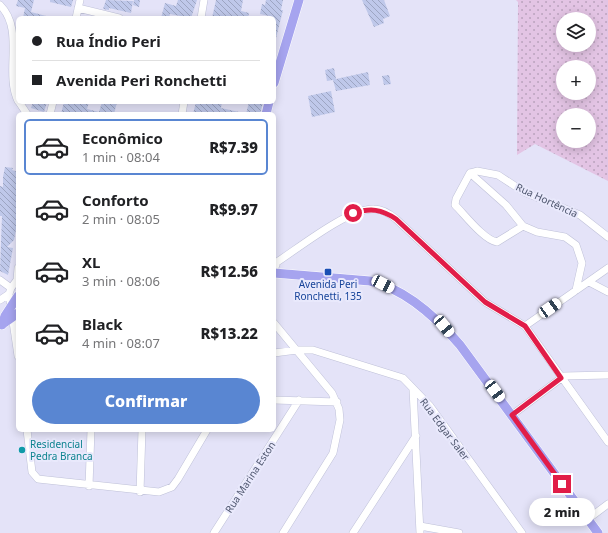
<!DOCTYPE html>
<html lang="pt">
<head>
<meta charset="utf-8">
<style>
  body { margin:0; font-family:"Noto Sans",sans-serif; background:#f2f2f2; color:#202124; height:100vh; display:flex; flex-direction:column; font-size:15px; white-space:nowrap }
  * { box-sizing:border-box; margin:0 }
  p { font-size:13px; color:#757577 }
  .icon { flex:none; width:22px; height:22px; fill:none; stroke:currentColor; stroke-width:2; stroke-linecap:round; stroke-linejoin:round }
  .map { position:relative; flex:1; overflow:hidden }
  .sheet { position:absolute; left:16px; top:112px; width:260px; height:320px; display:flex; flex-direction:column; background:#fff; border-radius:6px; box-shadow:0 2px 10px #0003 }
  .sheet>* { flex:none }
  .hud { position:absolute; left:16px; top:16px; width:260px; height:88px; border-radius:6px; box-shadow:0 2px 10px #0003; display:grid; align-content:center; height:88px; padding:0 16px; background:#fff }
  .fabs { position:absolute; left:556px; top:12px; display:grid; gap:8px }
  .fabs a { display:grid; place-items:center; width:40px; height:40px; border-radius:50%; background:#fff; box-shadow:0 2px 10px #0003; font-size:20px }
  .end { position:absolute; width:18px; height:18px; margin:-9px; border:5px solid #e11d48; background:#fff; box-shadow:0 0 0 2px #fff }
  .from { border-radius:50% }
  .bubble { position:absolute; height:28px; border-radius:14px; background:#fff; box-shadow:0 2px 10px #0003; font-size:13px; font-weight:800; line-height:28px; text-align:center }
  .car { position:absolute; width:12px; height:24px; margin:-12px -6px; border-radius:5px; box-shadow:0 0 3px 1px #0007; background:linear-gradient(#fff 24%,#345 0 40%,#fff 0 76%,#345 0 86%,#fff 0) }
  .hud b { display:flex; align-items:center; gap:14px; height:38px; font-size:15px }
  .hud b+b { border-top:1px solid #e0e0e0 }
  .hud i { width:10px; height:10px; background:#202124 }
  ul { padding:7px 0 0; list-style:none }
  li { display:flex; align-items:center; gap:12px; height:56px; margin:0 8px 6px; padding:0 8px; border:2px solid transparent; border-radius:6px }
  li div { flex:1 }
  li b { display:block; font-size:15px }
  li em { font-style:normal; font-weight:800 }
  li.on { border-color:#5986d2 }
  li>.icon { width:36px; height:36px; stroke-width:1.5 }
  .primary-button { display:flex; gap:8px; margin-top:auto; padding:8px 16px }
  .primary-button a { flex:1; height:46px; border-radius:24px; background:#5986d2; color:#fff; font-size:16px; font-weight:800; line-height:46px; text-align:center }
  .map>svg:first-child { display:block }
  .park { fill:url(#park-dots); fill-rule:evenodd }
  .building { fill:url(#building-back-hatch) }
  .lines { fill:none; stroke-linecap:round; stroke-linejoin:round }
  .minor-casing { stroke:#bfc1d8; stroke-width:8 }
  .major-casing { stroke:#fff; stroke-width:10 }
  .minor { stroke:#fff; stroke-width:7 }
  .major { stroke:#a6a4ef; stroke-width:9 }
  .route { stroke:#e11d48; stroke-width:5 }
  .transit-dot { fill:#1a4fb4; stroke:#e9e9fc; stroke-width:1.5 }
  .culture-dot { fill:#0f9aa8; stroke:#e9e9fc; stroke-width:1.5 }
  .labels { text-anchor:middle; stroke-width:4; stroke-linejoin:round; paint-order:stroke }
  .street-label { font-size:10px; fill:#4d556d; stroke:#e9e9fc }
  .transit-label { font-size:10px; fill:#164399; stroke:#e9e9fc }
  .culture-label { font-size:10px; fill:#0d838f; stroke:#e9e9fc; text-anchor:start }
</style>
</head>
<body>
<div class="map">
<svg width="608" height="533" viewBox="0 0 608 533">
  <defs>
    <pattern id="park-dots" width="8" height="8" patternUnits="userSpaceOnUse"><rect width="8" height="8" fill="#e3c4e4"/><path d="M2 2h.1M6 6h.1" fill="none" stroke="#baa2bd" stroke-width="1.8" stroke-linecap="round"/></pattern>
    <pattern id="building-back-hatch" width="6" height="6" patternUnits="userSpaceOnUse"><rect width="6" height="6" fill="#bfc8ea"/><path d="M-1 5l2 2M0 0l6 6M5-1l2 2" fill="none" stroke="#9da5c2"/></pattern>
  </defs>
  <rect width="100%" height="100%" fill="#e4e3f8"/>
  <path class="park" d="M516,0H608V181L535,144L517,155L518,2ZM563,19H589V45H563ZM563,67H589V93H563ZM563,115H589V141H563Z"/>
  <path class="building" d="M18,0H34L31,12L46,16V18H23L25,8L16,6Z
    M50,0H73L71,7L50,2Z
    M106,0L133,1L131,13L109,8V10L103,9Z
    M134,0H140L139,7L133,5Z
    M178,0H197L191,18L170,14L169,18H161L165,3L176,6Z
    M216,0H243L241,11L249,13L248,18H212Z
    M266,0H283L281,10H283L276,38H274V17L260,14L262,4L265,5Z
    M362,0H384L390,16L383,19L384,23L374,27Z
    M334,68L336,79L368,72L370,85L336,91L333,80L327,81L325,70Z
    M389,75L391,84L384,85L382,76Z
    M331,91L335,112L312,117L308,96Z
    M33,102H47L44,112L31,108Z
    M64,102H89L87,109L99,112L102,102H117L114,114H61Z
    M196,102H222L221,108L239,112V114H193Z
    M249,102H263L260,114H246Z
    M5,167L13,168L12,170L18,172V219L14,240L7,247L13,248L8,275L0,271L2,216H0V186L3,187V177Z"/>
  <g class="lines">
    <g class="minor-casing">
      <path id="minor" d="M0,5C25,30 4,72 18,101
        M78,8L119,18
        M76,18L80,0
        M201,18L204,0
        M19,102L27,114
        M50,114L53,102
        M182,114L184,102
        M470,173L506,205L523,226L537,232L565,237L576,245L582,263L576,290
        M523,226L497,242C484,240 465,215 455,205L456,199L470,173L477,171L498,175L524,192L580,215L608,237
        M274,270L277,262C300,247 349,208 374,209C383,209 390,214 396,219L485,302L525,326L608,268
        M0,280L11,288
        M17,280L11,288L9,294L18,356
        M17,280L18,268
        M589,282L608,292
        M0,300L9,294
        M274,323L332,393L339,409L340,420L333,453L283,533
        M525,326L608,442
        M274,353L297,350H313L403,378L430,406L522,533
        M413,389L420,533
        M274,400L337,402
        M512,415L564,376L608,375
        M27,430L32,472L38,479L159,492L172,487L178,479L207,430
        M89,486L91,430
        M140,492L142,430
        M588,519L608,504
        M420,526L459,533
        M214,533L299,400
        M353,533L416,436"/>
    </g>
    <g class="major-casing">
      <path id="major" d="M274,83L299,0
        M266,114L269,102
        M274,273L370,281C406,289 436,317 460,345L598,533
        M4,323L18,313
        M2,325L5,316L18,296"/>
    </g>
    <use href="#minor" class="minor"/>
    <use href="#major" class="major"/>
  </g>
  <g class="lines">
    <path class="route" d="M353,213C371,208 381,209 396,219L485,302L525,326L561,378L512,415L562,484"/>
  </g>
  <rect class="transit-dot" x="324" y="268" width="8" height="8" rx="2"/>
  <circle class="culture-dot" cx="22" cy="450" r="4"/>
  <g class="labels">
    <g class="street-label">
      <text transform="translate(547 200) rotate(25)" y="4">Rua Hortência</text>
      <text transform="translate(445 429) rotate(53)" y="4">Rua Edgar Saler</text>
      <text transform="translate(250 477) rotate(-57)" y="4">Rua Marina Eston</text>
    </g>
    <g class="transit-label">
      <text x="328" y="288">Avenida Peri<tspan x="328" dy="12">Ronchetti, 135</tspan></text>
    </g>
    <g class="culture-label">
      <text x="30" y="448">Residencial<tspan x="30" dy="12">Pedra Branca</tspan></text>
    </g>
  </g>
</svg>
<div class="fabs">
<a><svg class="icon" aria-label="layers" viewBox="0 0 24 24"><path d="M12 4l9 5-9 5-9-5zM3 14l9 5 9-5"/></svg></a>
<a>+</a>
<a>−</a>
</div>
<i class="end from" style="left:353px;top:213px"></i>
<i class="end" style="left:562px;top:484px"></i>
<div class="bubble" style="left:529px;top:498px;width:66px">2 min</div>
<i class="car" style="left:383px;top:284px;rotate:117deg"></i>
<i class="car" style="left:550px;top:308px;rotate:55deg"></i>
<i class="car" style="left:444px;top:326px;rotate:140deg"></i>
<i class="car" style="left:495px;top:391px;rotate:143deg"></i>
<div class="hud">
<b><i class="from"></i>Rua Índio Peri</b>
<b><i></i>Avenida Peri Ronchetti</b>
</div>
<section class="sheet">
<ul>
<li class="on"><svg class="icon" aria-label="car" viewBox="0 0 24 24"><path d="M5 17H2v-5l4-1 3-4h7l3 4 3 1v5h-3M9 17h6M6 11h13"/><circle cx="7" cy="17" r="2"/><circle cx="17" cy="17" r="2"/></svg><div><b>Econômico</b><p>1 min · 08:04</p></div><em>R$7.39</em></li>
<li><svg class="icon" aria-label="car" viewBox="0 0 24 24"><path d="M5 17H2v-5l4-1 3-4h7l3 4 3 1v5h-3M9 17h6M6 11h13"/><circle cx="7" cy="17" r="2"/><circle cx="17" cy="17" r="2"/></svg><div><b>Conforto</b><p>2 min · 08:05</p></div><em>R$9.97</em></li>
<li><svg class="icon" aria-label="car" viewBox="0 0 24 24"><path d="M5 17H2v-5l4-1 3-4h7l3 4 3 1v5h-3M9 17h6M6 11h13"/><circle cx="7" cy="17" r="2"/><circle cx="17" cy="17" r="2"/></svg><div><b>XL</b><p>3 min · 08:06</p></div><em>R$12.56</em></li>
<li><svg class="icon" aria-label="car" viewBox="0 0 24 24"><path d="M5 17H2v-5l4-1 3-4h7l3 4 3 1v5h-3M9 17h6M6 11h13"/><circle cx="7" cy="17" r="2"/><circle cx="17" cy="17" r="2"/></svg><div><b>Black</b><p>4 min · 08:07</p></div><em>R$13.22</em></li>
</ul>
<div class="primary-button"><a>Confirmar</a></div>
</section>
</div>
</body>
</html>
